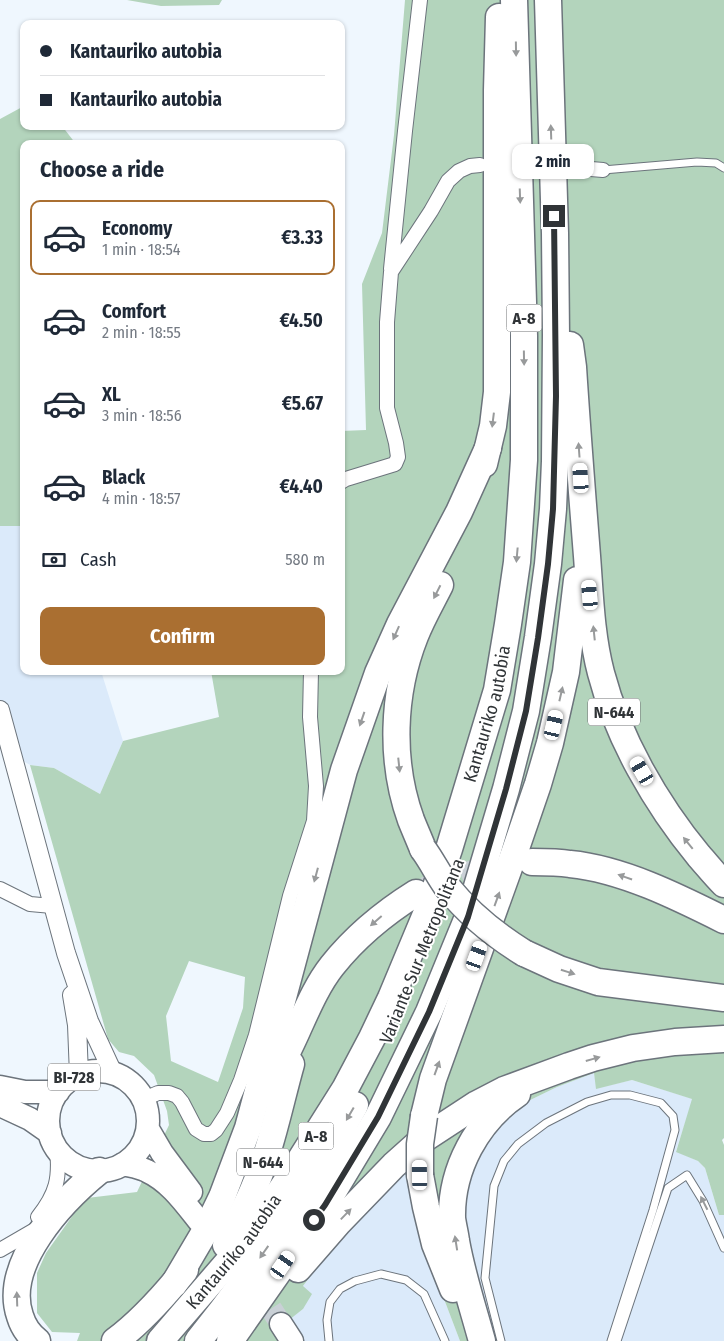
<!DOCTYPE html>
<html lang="en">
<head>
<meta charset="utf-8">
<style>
  body { margin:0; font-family:"Fira Sans Condensed",sans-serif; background:#f2f2f3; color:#1f2937; height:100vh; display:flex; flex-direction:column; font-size:19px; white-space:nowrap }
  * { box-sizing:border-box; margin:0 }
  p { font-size:16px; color:#747a83 }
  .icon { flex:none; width:28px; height:28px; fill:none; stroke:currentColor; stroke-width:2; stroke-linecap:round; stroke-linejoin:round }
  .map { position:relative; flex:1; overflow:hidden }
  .sheet { position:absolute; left:20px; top:140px; width:325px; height:535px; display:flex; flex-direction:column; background:#fff; border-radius:10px; box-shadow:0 1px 4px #0004 }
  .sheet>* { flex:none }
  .guide { position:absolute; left:20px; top:20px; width:325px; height:110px; border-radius:10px; box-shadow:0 1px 4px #0004; display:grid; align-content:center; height:110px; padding:0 20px; background:#fff }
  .end { position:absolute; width:22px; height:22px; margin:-11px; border:6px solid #303437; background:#fff; box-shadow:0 0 0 2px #fff }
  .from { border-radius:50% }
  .bubble { position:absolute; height:35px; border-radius:10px; background:#fff; box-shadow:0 1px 4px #0004; font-size:16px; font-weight:700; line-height:35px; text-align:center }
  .car { position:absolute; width:15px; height:30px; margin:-15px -8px; border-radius:6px; box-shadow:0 0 4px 1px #0007; background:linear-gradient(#fff 24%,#345 0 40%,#fff 0 76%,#345 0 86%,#fff 0) }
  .guide b { display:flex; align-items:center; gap:18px; height:48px; font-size:19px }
  .guide b+b { border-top:1px solid #e0e1e3 }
  .guide i { width:12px; height:12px; background:#1f2937 }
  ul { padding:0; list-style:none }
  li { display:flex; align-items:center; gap:15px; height:75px; margin:0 10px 8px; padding:0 10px; border:2px solid transparent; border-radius:10px }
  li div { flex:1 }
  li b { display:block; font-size:19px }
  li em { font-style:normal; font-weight:700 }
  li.on { border-color:#aa6f31 }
  li>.icon { width:45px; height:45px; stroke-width:1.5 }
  h2 { padding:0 20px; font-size:22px; line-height:60px }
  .pay { display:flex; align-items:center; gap:12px; height:55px; padding:0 20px; font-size:19px }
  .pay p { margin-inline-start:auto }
  .action { display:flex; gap:10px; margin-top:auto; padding:10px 20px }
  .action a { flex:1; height:58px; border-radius:10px; background:#aa6f31; color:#fff; font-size:20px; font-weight:700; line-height:58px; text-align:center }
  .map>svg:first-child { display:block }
  .built { fill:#dbeafa }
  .green { fill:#b3d4bc; fill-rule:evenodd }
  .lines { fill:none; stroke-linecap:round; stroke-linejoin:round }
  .minor-tunnel { stroke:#c9d0d6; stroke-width:14; stroke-dasharray:14 7; stroke-linecap:butt }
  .primary-tunnel { stroke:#c9d0d6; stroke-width:22; stroke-dasharray:22 11; stroke-linecap:butt }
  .motorway-tunnel { stroke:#c9d0d6; stroke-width:26; stroke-dasharray:26 13; stroke-linecap:butt }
  .service-casing { stroke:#6c747c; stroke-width:9 }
  .minor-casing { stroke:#6c747c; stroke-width:16 }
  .tertiary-casing { stroke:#6c747c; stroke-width:20 }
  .primary-casing { stroke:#6c747c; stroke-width:25 }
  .motorway-casing { stroke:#6c747c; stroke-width:29 }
  .service { stroke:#fff; stroke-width:7 }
  .minor { stroke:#fff; stroke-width:14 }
  .tertiary { stroke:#fff; stroke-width:18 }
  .primary { stroke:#fff; stroke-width:22 }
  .motorway { stroke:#fff; stroke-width:26 }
  .motorway-bridge-casing { stroke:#6c747c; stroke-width:29; stroke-linecap:butt }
  .motorway-bridge { stroke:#fff; stroke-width:26 }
  .oneway { fill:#989a9b }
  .route { stroke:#303437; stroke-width:6 }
  .labels { text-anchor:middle; stroke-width:4; stroke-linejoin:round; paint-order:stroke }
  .shield { fill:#fff; stroke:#6e7173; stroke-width:1 }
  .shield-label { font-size:16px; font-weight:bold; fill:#303437 }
  .street-label { font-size:18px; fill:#303437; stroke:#fff }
</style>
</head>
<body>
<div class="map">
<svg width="724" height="1341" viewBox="0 0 724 1341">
  <rect width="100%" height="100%" fill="#eff7fe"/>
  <path class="built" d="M0,526H24V671H101L123,741L100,794L54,768L30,765L0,747Z
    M594,1073L597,1088L632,1080L693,1099L676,1151L698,1161L705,1168L719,1215H724V1341H491L463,1229L464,1197L479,1149L499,1125L522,1104L557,1087Z
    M408,1167L436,1278L460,1341H300L288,1320L303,1309V1286L346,1229Z"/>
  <path class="green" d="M127,0H222L219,5L161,6Z
    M405,0H724V1138L722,1140L724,1145V1215H719L705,1168L698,1161L676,1152L692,1099L632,1080L596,1089L594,1073L557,1087L522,1104L499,1125L479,1149L468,1178L463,1229L491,1341H460L436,1278L408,1168L346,1229L303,1286L312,1294L303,1309L289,1320L300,1341H77L80,1333L52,1332L37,1313V1273L46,1253L73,1215L87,1198L137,1192L169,1125L167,1111L154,1075L134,1056L119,1052L108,1039L30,765L54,768L100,794L123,741L219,717L211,671H341V431L366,430L362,284L382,233L394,135ZM189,961L245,977L243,1008L218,1082L171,1061L166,1016Z
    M24,106V126H62L76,144H24V526H0V119Z"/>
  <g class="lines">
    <path class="minor-tunnel" d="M514,166L579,168"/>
    <path class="primary-tunnel" d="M253,1281L281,1324"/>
    <path class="motorway-tunnel" d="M425,890L476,872L502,867"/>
    <g class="service-casing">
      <path id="service" d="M603,170L697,162L716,163L724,168
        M329,1341L327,1320L330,1302L340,1289L355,1281L381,1274L406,1280L424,1294L445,1341
        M501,1341L485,1278L494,1186L504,1161L518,1144L546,1123L587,1102L611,1095H630L661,1103L673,1116L675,1130L653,1210L611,1341
        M617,1341L668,1188L687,1175L703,1201L724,1248"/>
    </g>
    <g class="minor-casing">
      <path id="minor" d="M579,168L603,170
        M391,269L405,131L420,0
        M341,482L346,479L395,464L398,457L396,443L387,408V322L391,272L431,211L448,181L459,171L470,166L480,165
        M0,889L30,904L52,906
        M144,1099L158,1093H169L177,1096L182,1102L196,1129L204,1134H211L216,1130L227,1113L241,1080L256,1035L290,896L314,821L316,786L310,717L311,671
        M38,1217C57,1193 60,1178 57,1148
        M0,1250L38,1228"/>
    </g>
    <g class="tertiary-casing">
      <path id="tertiary" d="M0,710L66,953L89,1021L113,1073
        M72,995L77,1025L79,1075"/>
    </g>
    <g class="primary-casing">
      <path id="primary" d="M48 1121a50 50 0 1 1 100 0a50 50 0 1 1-100 0Z
        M0,1087L25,1092H58
        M0,1105L30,1119L50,1133
        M148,1129L162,1153L191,1192
        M123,1164C131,1166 140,1167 147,1171C169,1181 184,1202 199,1221
        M281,1324L292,1341"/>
    </g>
    <g class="motorway-casing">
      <g id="motorway">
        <path d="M570,345L573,367C577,430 582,493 587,556C590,595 591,635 601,673C618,738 656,804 699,856C707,865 715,875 724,884"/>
        <path d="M484,464L493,426L497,392V90L499,17"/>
        <path d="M423,849C419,839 415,830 411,820C390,762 392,694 415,636C422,618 432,601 440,585"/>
        <path d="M532,862C545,862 558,862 570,864C622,869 678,897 724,920"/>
        <path d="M524,953L559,969L598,982L724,998"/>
        <path d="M275,1080C281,1063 290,1047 297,1031C307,1009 317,985 332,966C355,937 384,913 416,893"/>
        <path d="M424,1116L433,1079L515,851L538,784L550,743L566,672L577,580"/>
        <path d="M420,1175L426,1207L435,1244L453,1289"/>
        <path d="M226,1245C236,1225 248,1204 256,1183C272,1145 280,1103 291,1064"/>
        <path d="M298,1269L338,1223L394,1165L422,1140L477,1104L504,1090L569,1066L593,1058L633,1048L675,1042L724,1039"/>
        <path d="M174,1284L207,1228L222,1197L248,1128L344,770L378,673L400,624L459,512L488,448"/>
        <path d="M37,1341C28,1334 23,1326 20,1316C2,1264 62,1201 99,1171"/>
        <path d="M115,1341C142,1321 164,1296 185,1270"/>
        <path id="s1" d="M160,1341L248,1239L287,1181L345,1089L372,1038L391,998L429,907L449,849L497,690L508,624L517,562L524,460V336L514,0"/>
        <path d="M198,1341C235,1295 271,1245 303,1195C322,1166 338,1135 355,1105"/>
        <path d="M230,1341L325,1205L378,1117L429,1012L468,917L506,789L526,711L538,637L548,564L553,509L555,461L556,335L555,233L548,0"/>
        <path d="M482,1341C473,1308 462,1275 456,1241C455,1233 453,1226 452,1218C451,1169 477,1121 517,1094"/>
      </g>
    </g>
    <use href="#service" class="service"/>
    <use href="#minor" class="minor"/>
    <use href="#tertiary" class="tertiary"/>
    <use href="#primary" class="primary"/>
    <use href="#motorway" class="motorway"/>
    <g class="motorway-bridge-casing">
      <path id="motorway-bridge" d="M423,849C432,861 439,876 448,888C469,914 495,935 524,953
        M420,1175V1144L424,1116"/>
    </g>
    <use href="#motorway-bridge" class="motorway-bridge"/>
  </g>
  <defs><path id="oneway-solid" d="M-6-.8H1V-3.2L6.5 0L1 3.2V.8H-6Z" transform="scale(1.25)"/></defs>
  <g class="oneway">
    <use href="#oneway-solid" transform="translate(516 49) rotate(89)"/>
    <use href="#oneway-solid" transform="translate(551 132) rotate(-92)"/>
    <use href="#oneway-solid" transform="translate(520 196) rotate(88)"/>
    <use href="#oneway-solid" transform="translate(524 358) rotate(89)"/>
    <use href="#oneway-solid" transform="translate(493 420) rotate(97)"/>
    <use href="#oneway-solid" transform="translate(579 450) rotate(-94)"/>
    <use href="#oneway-solid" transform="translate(517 555) rotate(95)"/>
    <use href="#oneway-solid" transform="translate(437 592) rotate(117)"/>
    <use href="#oneway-solid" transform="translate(396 633) rotate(114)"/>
    <use href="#oneway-solid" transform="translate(594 633) rotate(-96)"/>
    <use href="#oneway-solid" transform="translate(561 694) rotate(-77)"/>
    <use href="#oneway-solid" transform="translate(362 719) rotate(109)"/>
    <use href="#oneway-solid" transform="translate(399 765) rotate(84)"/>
    <use href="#oneway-solid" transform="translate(688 843) rotate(-129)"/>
    <use href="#oneway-solid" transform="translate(316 875) rotate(105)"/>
    <use href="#oneway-solid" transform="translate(625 877) rotate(-161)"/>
    <use href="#oneway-solid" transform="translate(497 899) rotate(-70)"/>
    <use href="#oneway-solid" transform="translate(376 921) rotate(139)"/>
    <use href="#oneway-solid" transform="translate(568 972) rotate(18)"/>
    <use href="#oneway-solid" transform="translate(593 1059) rotate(-16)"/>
    <use href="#oneway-solid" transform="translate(437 1068) rotate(-70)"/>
    <use href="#oneway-solid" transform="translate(350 1114) rotate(120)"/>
    <use href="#oneway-solid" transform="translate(704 1203) rotate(-117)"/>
    <use href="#oneway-solid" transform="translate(346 1214) rotate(-46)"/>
    <use href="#oneway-solid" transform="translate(456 1243) rotate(-99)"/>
    <use href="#oneway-solid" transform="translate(264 1252) rotate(125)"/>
    <use href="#oneway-solid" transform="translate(17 1299) rotate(-92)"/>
  </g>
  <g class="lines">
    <path class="route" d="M314,1220L325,1205L378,1117L429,1012L468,917L506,789L526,711L538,638L548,564L553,509L556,396L554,216"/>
  </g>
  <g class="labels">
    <g class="shield">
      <rect x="506.5" y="304.5" width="35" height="27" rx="4"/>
      <rect x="588" y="698.5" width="52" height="27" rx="4"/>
      <rect x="48" y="1063.5" width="52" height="27" rx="4"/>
      <rect x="298.5" y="1122.5" width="35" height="27" rx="4"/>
      <rect x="237" y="1148.5" width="52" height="27" rx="4"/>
    </g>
    <g class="shield-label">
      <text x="524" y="324">A-8</text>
      <text x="614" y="718">N-644</text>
      <text x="74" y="1083">BI-728</text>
      <text x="316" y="1142">A-8</text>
      <text x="263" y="1168">N-644</text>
    </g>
    <g class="street-label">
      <text dy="6" stroke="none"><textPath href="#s1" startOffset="716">Kantauriko autobia</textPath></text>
      <text transform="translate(422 951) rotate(-68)" y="6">Variante Sur Metropolitana</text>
      <text dy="6" stroke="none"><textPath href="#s1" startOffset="116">Kantauriko autobia</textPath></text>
    </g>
  </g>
</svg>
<i class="end from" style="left:314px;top:1220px"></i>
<i class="end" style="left:554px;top:216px"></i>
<div class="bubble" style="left:512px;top:144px;width:82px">2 min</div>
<i class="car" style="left:581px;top:478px;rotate:356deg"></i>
<i class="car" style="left:590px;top:595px;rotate:355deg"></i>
<i class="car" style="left:554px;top:725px;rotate:13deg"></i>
<i class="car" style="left:642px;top:771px;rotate:330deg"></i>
<i class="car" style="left:477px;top:956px;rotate:20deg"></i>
<i class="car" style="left:420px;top:1175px;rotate:359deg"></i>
<i class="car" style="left:283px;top:1265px;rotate:35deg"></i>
<div class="guide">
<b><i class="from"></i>Kantauriko autobia</b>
<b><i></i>Kantauriko autobia</b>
</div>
<section class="sheet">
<h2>Choose a ride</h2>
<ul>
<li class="on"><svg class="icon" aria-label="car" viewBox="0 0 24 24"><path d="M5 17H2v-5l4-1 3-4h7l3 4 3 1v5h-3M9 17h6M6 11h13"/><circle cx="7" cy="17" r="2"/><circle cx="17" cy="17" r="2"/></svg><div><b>Economy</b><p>1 min · 18:54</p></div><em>€3.33</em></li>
<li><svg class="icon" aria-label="car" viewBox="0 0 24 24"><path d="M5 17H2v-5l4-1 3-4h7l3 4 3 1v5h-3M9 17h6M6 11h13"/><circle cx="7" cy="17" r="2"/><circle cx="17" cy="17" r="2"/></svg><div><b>Comfort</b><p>2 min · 18:55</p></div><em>€4.50</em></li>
<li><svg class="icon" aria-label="car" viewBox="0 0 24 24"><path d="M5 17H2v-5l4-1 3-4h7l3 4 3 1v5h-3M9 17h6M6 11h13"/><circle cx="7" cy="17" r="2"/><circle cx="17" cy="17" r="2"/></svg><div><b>XL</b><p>3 min · 18:56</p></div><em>€5.67</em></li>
<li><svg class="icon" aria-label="car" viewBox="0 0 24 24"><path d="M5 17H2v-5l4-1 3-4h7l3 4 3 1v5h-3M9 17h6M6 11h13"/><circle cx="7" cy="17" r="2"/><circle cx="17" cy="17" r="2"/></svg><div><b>Black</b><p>4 min · 18:57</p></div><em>€4.40</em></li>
</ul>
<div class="pay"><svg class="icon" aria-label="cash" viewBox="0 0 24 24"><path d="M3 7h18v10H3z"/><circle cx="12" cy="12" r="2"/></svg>Cash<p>580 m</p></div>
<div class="action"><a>Confirm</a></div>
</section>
</div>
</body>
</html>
